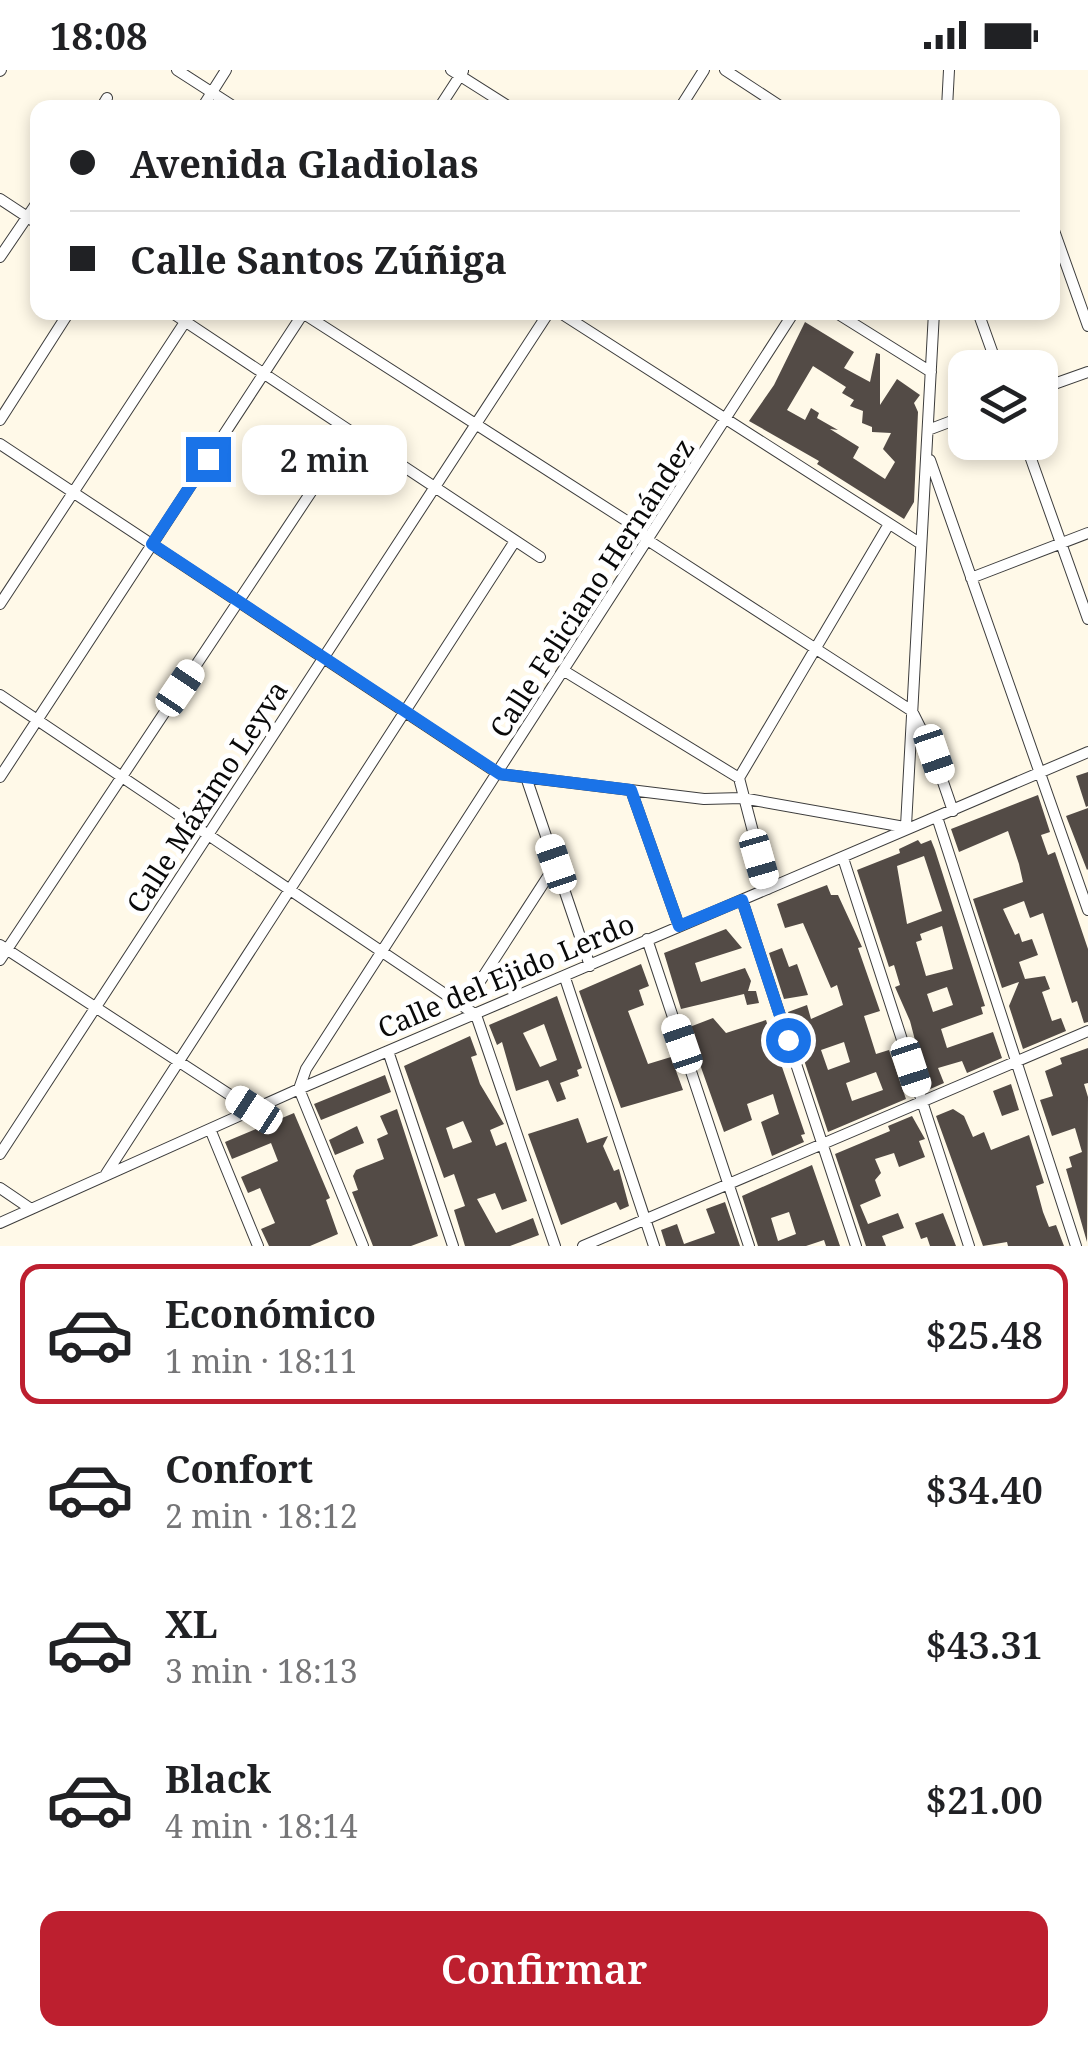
<!DOCTYPE html>
<html lang="es">
<head>
<meta charset="utf-8">
<style>
  body { margin:0; font-family:"Noto Serif",serif; background:#f2f2f2; color:#202124; height:100vh; display:flex; flex-direction:column; font-size:38px; white-space:nowrap }
  * { box-sizing:border-box; margin:0 }
  p { font-size:32px; color:#757577 }
  .icon { flex:none; width:55px; height:55px; fill:none; stroke:currentColor; stroke-width:2; stroke-linecap:round; stroke-linejoin:round }
  .map { position:relative; height:1176px; overflow:hidden }
  .panel { display:flex; flex-direction:column; background:#fff; flex:1 }
  .panel>* { flex:none }
  .banner { position:absolute; left:30px; top:30px; width:1030px; height:220px; border-radius:20px; box-shadow:0 5px 15px #0003; display:grid; align-content:center; height:220px; padding:0 40px; background:#fff }
  .buttons { position:absolute; left:948px; top:280px; display:grid; gap:20px }
  .buttons a { display:grid; place-items:center; width:110px; height:110px; border-radius:20px; background:#fff; box-shadow:0 5px 15px #0003; font-size:50px }
  .end { position:absolute; width:45px; height:45px; margin:-22px; border:12px solid #1a73e8; background:#fff; box-shadow:0 0 0 5px #fff }
  .from { border-radius:50% }
  .bubble { position:absolute; height:70px; border-radius:20px; background:#fff; box-shadow:0 5px 15px #0003; font-size:32px; font-weight:600; line-height:70px; text-align:center }
  .car { position:absolute; width:30px; height:60px; margin:-30px -15px; border-radius:12px; box-shadow:0 0 8px 2px #0007; background:linear-gradient(#fff 24%,#345 0 40%,#fff 0 76%,#345 0 86%,#fff 0) }
  .banner b { display:flex; align-items:center; gap:35px; height:95px; font-size:38px }
  .banner b+b { border-top:2px solid #e0e0e0 }
  .banner i { width:25px; height:25px; background:#202124 }
  ul { padding:18px 0 0; list-style:none }
  li { display:flex; align-items:center; gap:30px; height:140px; margin:0 20px 15px; padding:0 20px; border:5px solid transparent; border-radius:20px }
  li div { flex:1 }
  li b { display:block; font-size:38px }
  li em { font-style:normal; font-weight:600 }
  li.active { border-color:#bd1f2f }
  li>.icon { width:90px; height:90px; stroke-width:1.5 }
  .cta { display:flex; gap:20px; margin-top:auto; padding:20px 40px }
  .cta a { flex:1; height:115px; border-radius:20px; background:#bd1f2f; color:#fff; font-size:40px; font-weight:600; line-height:115px; text-align:center }
  .status { display:flex; justify-content:space-between; align-items:center; height:70px; padding:0 50px; background:#fff; direction:ltr }
  .status svg { height:28px; fill:currentColor }
  .map>svg:first-child { display:block }
  .building { fill:#534b46; fill-rule:evenodd }
  .lines { fill:none; stroke-linecap:round; stroke-linejoin:round }
  .minor-casing { stroke:#3d3d3d; stroke-width:12 }
  .minor { stroke:#fff; stroke-width:10 }
  .route { stroke:#1a73e8; stroke-width:12 }
  .labels { text-anchor:middle; stroke-width:10; stroke-linejoin:round; paint-order:stroke }
  .street-label { font-size:28px; fill:#0a0a0a; stroke:#fff }
</style>
</head>
<body>
<div class="status"><b>18:08</b><svg viewBox="0 0 49 12"><path d="M0 12V9h3v3zM5 12V6h3v6zM10 12V3h3v9zM15 12V0h3v12zM26 1h20v11H26zM47 4h2v5h-2z"/></svg></div>
<div class="map">
<svg width="1088" height="1176" viewBox="0 0 1088 1176">
  <rect width="100%" height="100%" fill="#fff9e8"/>
  <path class="building" d="M805,252L854,282L844,298L870,312L876,283L880,284V335L897,309L920,325L914,333L918,342L914,432L904,449L817,394L819,391L749,351L774,315ZM813,296L846,317L842,323L854,330L850,336L863,341L862,353L872,357V362L891,363L883,379L895,392L885,409L853,388L859,377L830,359L838,360L817,348L819,343L811,338L805,350L787,340Z
    M1088,702V736L1086,737L1076,706Z
    M1038,725L1050,762L1041,765L1048,785L1055,782L1088,879V952L1084,953L1077,931L1072,933L1043,843L1030,848L1024,831L1003,839L1015,865L1019,863L1022,872L1032,869L1038,885L1019,892L1025,909L1045,906L1050,919L1042,922L1052,951L1061,948L1066,961L1023,979L1009,936L1019,912L1002,918L973,829L1023,812L1019,794L1008,761L959,782L951,759Z
    M1088,738V799L1087,800L1066,746Z
    M918,770L921,774L931,770L935,780L985,936L981,937L983,944L941,959L947,978L993,962L1002,988L967,1003L962,991L938,998L944,1013L928,1020L910,951L895,917L900,915L894,895L889,897L857,800L900,783L899,779ZM924,786L942,841L907,854L897,796ZM942,856L953,899L926,906L916,872L922,870L920,864ZM947,917L953,935L933,942L927,924Z
    M827,815L831,825H838L862,877L858,878L880,941L864,946L876,984L889,980L906,1029L828,1062L788,942L807,935L811,949L843,935L837,915L831,918L803,853L785,858L777,834ZM844,972L850,992L828,1000L821,980ZM876,1002L883,1020L852,1031L846,1013Z
    M726,859L742,878L695,893L701,912L745,898L751,911L748,921H756L759,933L747,935L744,924L681,939L664,883Z
    M782,878L789,897L797,894L808,925L784,929L769,883Z
    M641,894L649,916L639,920L644,935L628,941L648,994L671,987L683,1020L621,1038L579,921Z
    M557,926L582,998L577,1000L579,1006L560,1013L566,1029L557,1032L548,1010L516,1021L502,972L497,975L489,955ZM544,954L557,990L540,997L523,963Z
    M713,948L726,963L766,950L777,985L783,983L786,992L781,994L805,1064L801,1065L804,1072L772,1086L761,1052L779,1044L773,1024L747,1034L752,1050L724,1062L687,958Z
    M470,966L477,985L471,987L480,1014L504,1054L490,1060L496,1076L506,1072L527,1131L502,1140L495,1123L477,1129L496,1163L533,1148L539,1165L510,1176H465L454,1140L465,1136L454,1104L444,1108L404,996ZM463,1051L472,1072L453,1079L446,1058Z
    M1088,978V1013L1084,1014L1088,1027L1087,1172L1066,1099L1072,1097L1069,1087L1082,1082L1075,1058L1052,1066L1040,1030L1053,1026L1045,1001L1062,994L1060,988Z
    M385,1005L391,1022L321,1050L314,1034Z
    M1011,1014L1019,1040L1002,1046L993,1021Z
    M397,1039L438,1166L411,1176H373L352,1122L358,1120L353,1106L356,1100L384,1089L377,1069L388,1064L380,1046Z
    M953,1039L964,1046L973,1067L984,1062L991,1080L1029,1065L1044,1113L1036,1116L1043,1142L1049,1157L1056,1155L1064,1176H1008L1007,1172L983,1176L936,1046Z
    M294,1043L330,1128L326,1130L338,1164L310,1176H269L261,1159L275,1153L260,1118L248,1123L241,1107L278,1091L271,1073L232,1089L225,1072Z
    M912,1046L925,1069L919,1071L925,1087L899,1097L894,1083L875,1089L881,1103L875,1110L881,1126L860,1135L868,1154L898,1143L904,1158L882,1166L886,1176H866L835,1084L890,1061L888,1056Z
    M578,1048L587,1073L608,1066L603,1076L614,1101L619,1099L629,1136L620,1140L616,1132L561,1155L528,1064Z
    M357,1056L364,1073L335,1085L329,1070Z
    M812,1095L840,1176H826L824,1170L806,1176H758L742,1126ZM789,1142L796,1164L778,1171L771,1148Z
    M725,1132L740,1176H666L661,1160L677,1154L684,1174L715,1163L706,1139Z
    M943,1143L956,1176H930L927,1167L921,1169L915,1153Z"/>
  <g class="lines">
    <g class="minor-casing">
      <path id="minor" d="M177,0L236,38
        M451,0L511,38
        M725,0L783,38
        M0,1L1,0
        M101,38L107,28
        M202,38L226,0
        M439,38L463,1
        M680,38L704,0
        M947,38L949,0
        M0,129L38,154
        M1052,155L1088,256
        M0,187L38,131
        M171,242L540,487
        M301,242L636,457L649,471L912,641L933,683L953,741
        M559,242L918,472
        M835,242L931,302
        M978,242L998,298
        M1040,319L1088,302
        M0,350L69,242
        M928,360L965,346
        M1025,372L1088,549
        M0,374L499,704L704,729L742,728L910,758
        M930,390L1088,840
        M971,508L1088,463
        M0,534L185,252
        M566,602L739,708
        M0,625L476,945L555,1176
        M0,707L304,242
        M526,707L590,896
        M631,720L679,856
        M937,747L1076,1176
        M906,756L934,242
        M843,788L969,1176
        M768,819L739,708L889,454
        M742,830L856,1176
        M647,869L749,1176
        M0,875L253,1040
        M0,890L351,362
        M565,908L654,1176
        M464,936L556,794
        M388,981L453,1176
        M210,1059L258,1176
        M0,1084L549,242
        M106,1104L515,471
        M0,1118L31,1139
        M0,1153L299,1019L1088,682
        M363,1176L299,1019L306,999L794,242
        M583,1176L1088,961"/>
    </g>
    <use href="#minor" class="minor"/>
  </g>
  <g class="lines">
    <path class="route" d="M208,389L152,474L500,704L631,720L679,856L742,830L788,970"/>
  </g>
  <g class="labels">
    <g class="street-label">
      <text transform="translate(592 518) rotate(-57)" y="10">Calle Feliciano Hernández</text>
      <text transform="translate(207 727) rotate(-57)" y="10">Calle Máximo Leyva</text>
      <text transform="translate(506 906) rotate(-23)" y="10">Calle del Ejido Lerdo</text>
    </g>
  </g>
</svg>
<div class="buttons">
<a><svg class="icon" aria-label="layers" viewBox="0 0 24 24"><path d="M12 4l9 5-9 5-9-5zM3 14l9 5 9-5"/></svg></a>
</div>
<i class="end from" style="left:788px;top:970px"></i>
<i class="end" style="left:208px;top:389px"></i>
<div class="bubble" style="left:242px;top:355px;width:165px">2 min</div>
<i class="car" style="left:180px;top:618px;rotate:34deg"></i>
<i class="car" style="left:934px;top:684px;rotate:161deg"></i>
<i class="car" style="left:759px;top:789px;rotate:164deg"></i>
<i class="car" style="left:556px;top:794px;rotate:341deg"></i>
<i class="car" style="left:682px;top:974px;rotate:341deg"></i>
<i class="car" style="left:911px;top:997px;rotate:162deg"></i>
<i class="car" style="left:254px;top:1040px;rotate:303deg"></i>
<div class="banner">
<b><i class="from"></i>Avenida Gladiolas</b>
<b><i></i>Calle Santos Zúñiga</b>
</div>
</div>
<section class="panel">
<ul>
<li class="active"><svg class="icon" aria-label="car" viewBox="0 0 24 24"><path d="M5 17H2v-5l4-1 3-4h7l3 4 3 1v5h-3M9 17h6M6 11h13"/><circle cx="7" cy="17" r="2"/><circle cx="17" cy="17" r="2"/></svg><div><b>Económico</b><p>1 min · 18:11</p></div><em>$25.48</em></li>
<li><svg class="icon" aria-label="car" viewBox="0 0 24 24"><path d="M5 17H2v-5l4-1 3-4h7l3 4 3 1v5h-3M9 17h6M6 11h13"/><circle cx="7" cy="17" r="2"/><circle cx="17" cy="17" r="2"/></svg><div><b>Confort</b><p>2 min · 18:12</p></div><em>$34.40</em></li>
<li><svg class="icon" aria-label="car" viewBox="0 0 24 24"><path d="M5 17H2v-5l4-1 3-4h7l3 4 3 1v5h-3M9 17h6M6 11h13"/><circle cx="7" cy="17" r="2"/><circle cx="17" cy="17" r="2"/></svg><div><b>XL</b><p>3 min · 18:13</p></div><em>$43.31</em></li>
<li><svg class="icon" aria-label="car" viewBox="0 0 24 24"><path d="M5 17H2v-5l4-1 3-4h7l3 4 3 1v5h-3M9 17h6M6 11h13"/><circle cx="7" cy="17" r="2"/><circle cx="17" cy="17" r="2"/></svg><div><b>Black</b><p>4 min · 18:14</p></div><em>$21.00</em></li>
</ul>
<div class="cta"><a>Confirmar</a></div>
</section>
</body>
</html>
